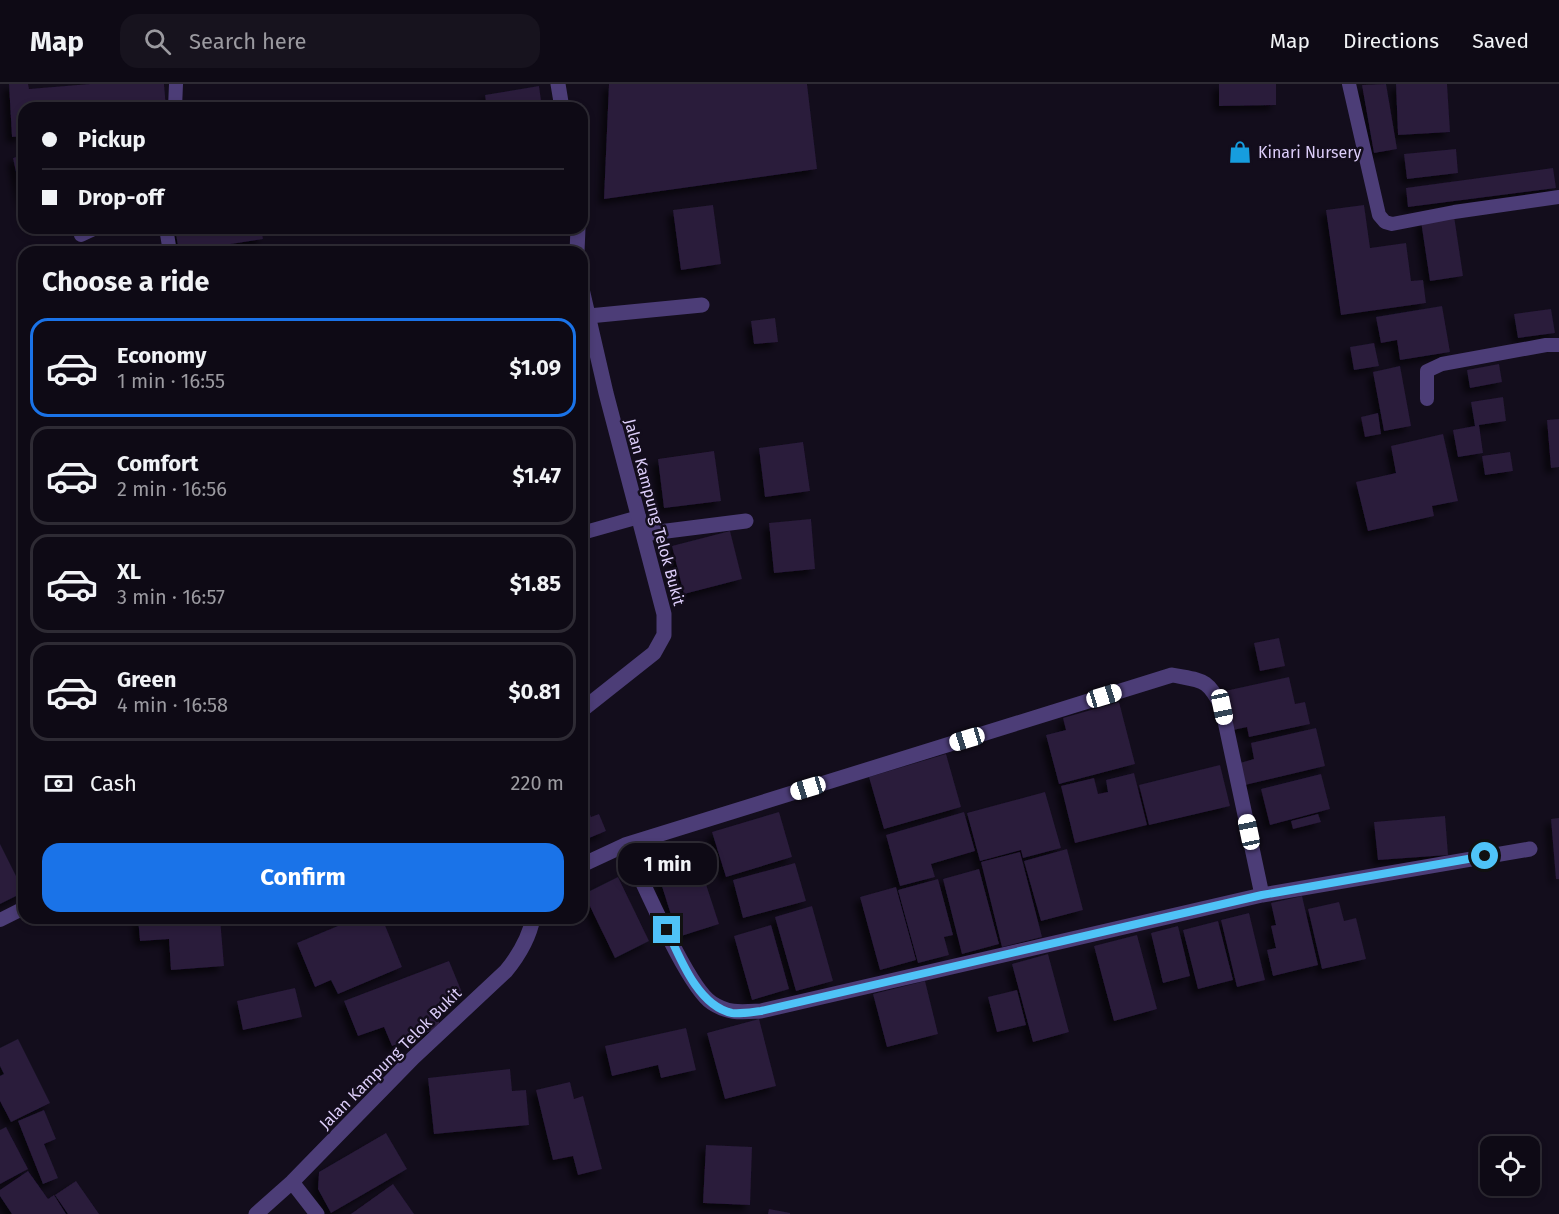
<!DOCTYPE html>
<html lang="en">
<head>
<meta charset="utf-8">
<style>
  body { margin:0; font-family:"Fira Sans",sans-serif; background:#17131e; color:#f1f3f6; height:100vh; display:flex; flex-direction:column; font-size:22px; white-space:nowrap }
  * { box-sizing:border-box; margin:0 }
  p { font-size:20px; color:#9b9aa0 }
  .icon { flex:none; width:33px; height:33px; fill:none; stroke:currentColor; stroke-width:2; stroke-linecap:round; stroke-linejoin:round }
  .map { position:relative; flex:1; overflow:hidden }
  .drawer { position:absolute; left:18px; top:162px; width:570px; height:678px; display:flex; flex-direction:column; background:#0e0a15; border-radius:18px; box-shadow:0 3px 9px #0003,0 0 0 2px #2e2b34 }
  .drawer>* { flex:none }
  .top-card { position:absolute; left:18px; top:18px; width:570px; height:132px; border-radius:18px; box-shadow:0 3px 9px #0003,0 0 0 2px #2e2b34; display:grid; align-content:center; height:132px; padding:0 24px; background:#0e0a15 }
  .tools { position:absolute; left:1480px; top:1052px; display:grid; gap:12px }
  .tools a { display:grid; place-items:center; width:60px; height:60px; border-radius:12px; background:#0e0a15; box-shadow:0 3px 9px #0003,0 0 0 2px #2e2b34; font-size:30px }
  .end { position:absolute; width:27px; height:27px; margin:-14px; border:8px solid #4fc3f7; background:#111; box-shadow:0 0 0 3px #111 }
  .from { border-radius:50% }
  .bubble { position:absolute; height:42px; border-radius:18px; background:#0e0a15; box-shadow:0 3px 9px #0003,0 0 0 2px #2e2b34; font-size:20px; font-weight:700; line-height:42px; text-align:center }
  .car { position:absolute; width:18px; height:36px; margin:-18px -9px; border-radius:8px; box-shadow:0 0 4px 2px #0007; background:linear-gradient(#fff 24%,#345 0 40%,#fff 0 76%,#345 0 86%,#fff 0) }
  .top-card b { display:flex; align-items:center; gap:21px; height:57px; font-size:22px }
  .top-card b+b { border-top:2px solid #2e2b34 }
  .top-card i { width:15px; height:15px; background:#f1f3f6 }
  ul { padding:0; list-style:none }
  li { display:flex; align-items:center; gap:18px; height:99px; margin:0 12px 9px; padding:0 12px; border:3px solid #2e2b34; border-radius:18px }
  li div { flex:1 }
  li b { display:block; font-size:22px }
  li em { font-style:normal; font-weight:700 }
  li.current { border-color:#1a73e8 }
  li>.icon { width:54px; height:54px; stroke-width:1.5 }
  h2 { padding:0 24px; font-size:27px; line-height:72px }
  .pay { display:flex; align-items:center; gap:15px; height:66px; padding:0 24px; font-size:22px }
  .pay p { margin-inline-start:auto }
  .action { display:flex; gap:12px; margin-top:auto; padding:12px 24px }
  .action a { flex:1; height:69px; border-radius:18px; background:#1a73e8; color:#fff; font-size:24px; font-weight:700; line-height:69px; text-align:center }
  header { display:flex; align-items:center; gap:36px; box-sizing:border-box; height:84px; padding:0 30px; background:#0e0a15; border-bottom:2px solid #2e2b34 }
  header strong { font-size:28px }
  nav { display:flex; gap:33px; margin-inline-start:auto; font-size:21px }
  .search { width:420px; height:54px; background:#17131e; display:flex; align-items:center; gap:15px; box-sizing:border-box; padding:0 21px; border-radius:18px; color:#9b9aa0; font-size:22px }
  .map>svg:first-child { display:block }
  .building { fill:#291b3b; filter:url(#shadow) }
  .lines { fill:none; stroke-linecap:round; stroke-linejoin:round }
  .lane { stroke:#4c3d77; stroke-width:14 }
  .street { stroke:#4c3d77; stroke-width:15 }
  .route { stroke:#4fc3f7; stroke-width:8 }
  .labels { text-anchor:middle; stroke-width:5; stroke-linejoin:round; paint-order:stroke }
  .poi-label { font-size:16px; fill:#ddcefa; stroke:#130d1c; text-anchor:start }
  .street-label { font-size:16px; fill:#ddcefa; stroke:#130d1c }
</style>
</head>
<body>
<header>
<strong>Map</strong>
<div class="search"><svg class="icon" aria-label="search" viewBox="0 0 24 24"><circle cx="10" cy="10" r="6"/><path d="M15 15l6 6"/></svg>Search here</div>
<nav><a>Map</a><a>Directions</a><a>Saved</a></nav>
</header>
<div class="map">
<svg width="1559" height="1130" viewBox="0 0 1559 1130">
  <defs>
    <filter id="shadow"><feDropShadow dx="-5.5" dy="5.5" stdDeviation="3" flood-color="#0009"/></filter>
  </defs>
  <rect width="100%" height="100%" fill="#130d1c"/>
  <path class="building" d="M9,0H28L29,5L90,0H164L166,24H24V52L12,53Z
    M609,0H807L817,85L604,115Z
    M1219,0H1276V21L1219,22Z
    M1386,0L1397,65L1374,69L1362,1Z
    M1396,0H1447L1450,48L1398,51Z
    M539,2L542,24H487L485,11Z
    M1456,65L1458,89L1407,95L1404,70Z
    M24,71V120H23L13,74Z
    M1553,84L1556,104L1408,123L1406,104Z
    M713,121L721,180L681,186L673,126Z
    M1364,121L1370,164L1406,159L1411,197L1423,196L1426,219L1341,231L1326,126Z
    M1454,132L1463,192L1430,197L1421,137Z
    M175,144H261L263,155L179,168Z
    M1442,222L1450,268L1400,276L1397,256L1381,259L1376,233Z
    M1551,225L1555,249L1518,254L1514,230Z
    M775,234L778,258L754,260L751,237Z
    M1374,259L1379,282L1354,286L1350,263Z
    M1499,280L1502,298L1470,304L1467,286Z
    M1400,282L1411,342L1384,347L1373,288Z
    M1503,313L1506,337L1479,341L1483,369L1458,373L1453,346L1475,342L1471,318Z
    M1378,329L1381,350L1365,353L1361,333Z
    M1559,335V383L1551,384L1547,336Z
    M1443,350L1458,417L1432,422L1434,432L1368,447L1356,398L1396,389L1391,362Z
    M803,358L810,407L765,413L759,364Z
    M714,367L721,417L664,424L658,375Z
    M1510,368L1513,387L1485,391L1482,372Z
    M811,435L815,485L774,489L769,439Z
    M730,447L742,495L684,510L672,462Z
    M1279,554L1285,582L1260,587L1254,559Z
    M1289,593L1295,620L1305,618L1310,640L1249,653L1247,643L1233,646L1225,607Z
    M1119,618L1135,680L1059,700L1046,651L1066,646L1063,634Z
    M1316,644L1325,682L1245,701L1240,679L1254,675L1251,659Z
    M946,670L961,723L884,745L869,693Z
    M1220,681L1230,722L1149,741L1139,701Z
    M1134,689L1147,741L1075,759L1061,702L1094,694L1098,710L1108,708L1106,696Z
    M1321,690L1330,725L1270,741L1261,705Z
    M1045,708L1061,764L1023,774L1021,766L980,777L967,729Z
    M582,713L591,733L599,730L606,747L582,757Z
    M779,728L792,773L726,793L712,748Z
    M964,728L975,767L931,780L935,793L900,802L886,751Z
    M1318,730L1321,738L1293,745L1291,737Z
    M1445,732L1448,771L1378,776L1374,738Z
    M1559,734V795H1556L1551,735Z
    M0,760L24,808L0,820Z
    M1067,765L1083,826L1041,837L1024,777Z
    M695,767L719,840L678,853L655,780Z
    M1020,768L1042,853L1002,863L981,778Z
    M795,779L806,817L743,834L733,796Z
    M979,785L999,860L962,870L943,795Z
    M618,793L649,857L615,874L584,810Z
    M938,795L953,851L944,853L949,871L918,879L898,806Z
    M896,803L916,876L880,886L860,813Z
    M1302,812L1318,881L1273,892L1267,866L1276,864L1271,842L1276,841L1271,819Z
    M1339,818L1344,837L1356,834L1366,875L1322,885L1308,825Z
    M812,822L833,897L796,907L775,833Z
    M1249,829L1265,896L1237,903L1221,836Z
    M138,834H220L224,882L171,886L169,855L140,857Z
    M357,834H382L402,883L338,910L331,896L315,903L297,859Z
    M1218,837L1233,896L1198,905L1183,846Z
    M771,841L789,905L752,916L734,852Z
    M1178,842L1190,892L1163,899L1151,849Z
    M1137,851L1157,925L1114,937L1094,862Z
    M1048,870L1069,948L1033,958L1012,880Z
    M449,877L463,911L433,923L441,943L392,962L384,943L358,952L344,917Z
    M925,897L938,950L887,963L873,910Z
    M295,904L302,933L243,946L237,917Z
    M1017,906L1026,941L997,948L988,913Z
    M759,935L776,1002L725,1015L707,949Z
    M686,944L696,986L661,994L658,981L612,992L605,962Z
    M18,955L50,1019L11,1038L0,1017V992L4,990L0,982V964Z
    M510,985L512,1007L526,1006L529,1041L434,1050L428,994Z
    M570,998L574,1015L583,1012L602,1085L578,1091L573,1072L553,1076L536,1006Z
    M44,1026L56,1055L44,1060L58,1094L43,1100L18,1037Z
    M6,1043L28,1085L0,1100V1046Z
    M386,1049L407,1085L331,1129L318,1105L319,1088Z
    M706,1061L752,1063L750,1121L703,1119Z
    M28,1087L48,1115L54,1111L66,1130H12L0,1112V1106Z
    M76,1097L99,1130H68L55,1111Z
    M393,1100L414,1130H351Z
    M769,1125L790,1129V1130H768Z"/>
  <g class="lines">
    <path class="lane" d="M1349,0L1379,131L1385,138L1392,140L1454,128L1559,113
      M175,24L176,0
      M166,144L170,168
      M81,151L96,144
      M1427,315V287L1442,280L1546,261H1559
      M582,449L639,433
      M0,836L24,824"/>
    <path class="street" d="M558,0L562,24
      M577,168L578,144
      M582,205L606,309L664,530V551L654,569L582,626
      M589,232L702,221
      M643,450L746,437
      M625,761C641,793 687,903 712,919C729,930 741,928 761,927L1262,811L1530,765
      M582,781L625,761L1172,591C1203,597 1207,594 1222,623L1262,811
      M292,1098L317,1130
      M256,1130L292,1098L413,974L506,887C519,871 529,855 533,834"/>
  </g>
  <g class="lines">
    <path class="route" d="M667,846C680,874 698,922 732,929C741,930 752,928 761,927L1262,811L1485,772"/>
  </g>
  <defs>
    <g id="shop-bare" transform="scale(1.8)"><path d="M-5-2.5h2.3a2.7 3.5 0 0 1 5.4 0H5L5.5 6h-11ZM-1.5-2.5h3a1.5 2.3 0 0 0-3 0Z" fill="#169dde" stroke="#130d1c" stroke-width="2.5" paint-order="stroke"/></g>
  </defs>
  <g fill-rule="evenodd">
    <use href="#shop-bare" x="1240" y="68"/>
  </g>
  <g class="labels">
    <g class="poi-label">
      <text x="1258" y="74">Kinari Nursery</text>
    </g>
    <g class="street-label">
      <text transform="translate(655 428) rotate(75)" y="6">Jalan Kampung Telok Bukit</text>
      <text transform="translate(390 974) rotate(-45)" y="6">Jalan Kampung Telok Bukit</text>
    </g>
  </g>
</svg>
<div class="tools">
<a><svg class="icon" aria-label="locate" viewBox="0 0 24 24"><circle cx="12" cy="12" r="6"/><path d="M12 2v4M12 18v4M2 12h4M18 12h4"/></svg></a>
</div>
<i class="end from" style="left:1485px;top:772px"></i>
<i class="end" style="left:667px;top:846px"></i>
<div class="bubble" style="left:618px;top:759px;width:99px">1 min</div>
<i class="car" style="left:1104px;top:612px;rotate:73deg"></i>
<i class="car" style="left:1222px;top:623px;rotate:168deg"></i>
<i class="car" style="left:967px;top:655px;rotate:253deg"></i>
<i class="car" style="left:808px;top:704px;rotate:253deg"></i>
<i class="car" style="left:1249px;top:748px;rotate:348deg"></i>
<div class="top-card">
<b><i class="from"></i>Pickup</b>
<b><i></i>Drop-off</b>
</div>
<section class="drawer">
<h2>Choose a ride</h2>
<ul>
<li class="current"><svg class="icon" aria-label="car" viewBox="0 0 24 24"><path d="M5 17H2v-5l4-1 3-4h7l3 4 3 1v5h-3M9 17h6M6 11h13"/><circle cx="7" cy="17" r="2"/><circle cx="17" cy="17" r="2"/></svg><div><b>Economy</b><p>1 min · 16:55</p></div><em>$1.09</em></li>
<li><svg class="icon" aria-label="car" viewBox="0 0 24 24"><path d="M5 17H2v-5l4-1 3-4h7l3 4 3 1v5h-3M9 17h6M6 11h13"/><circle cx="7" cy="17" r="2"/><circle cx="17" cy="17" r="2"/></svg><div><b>Comfort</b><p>2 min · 16:56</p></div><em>$1.47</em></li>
<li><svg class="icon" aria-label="car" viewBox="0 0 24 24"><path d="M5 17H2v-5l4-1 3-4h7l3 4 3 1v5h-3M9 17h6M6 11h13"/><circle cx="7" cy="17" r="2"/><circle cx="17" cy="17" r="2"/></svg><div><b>XL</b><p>3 min · 16:57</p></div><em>$1.85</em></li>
<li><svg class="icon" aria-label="car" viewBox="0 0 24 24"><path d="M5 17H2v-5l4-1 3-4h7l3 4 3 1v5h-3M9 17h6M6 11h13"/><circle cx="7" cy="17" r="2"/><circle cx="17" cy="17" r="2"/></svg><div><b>Green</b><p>4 min · 16:58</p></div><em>$0.81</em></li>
</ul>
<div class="pay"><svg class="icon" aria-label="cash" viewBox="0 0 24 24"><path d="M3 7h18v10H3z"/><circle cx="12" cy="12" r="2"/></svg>Cash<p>220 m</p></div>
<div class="action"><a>Confirm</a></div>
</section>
</div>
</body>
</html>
